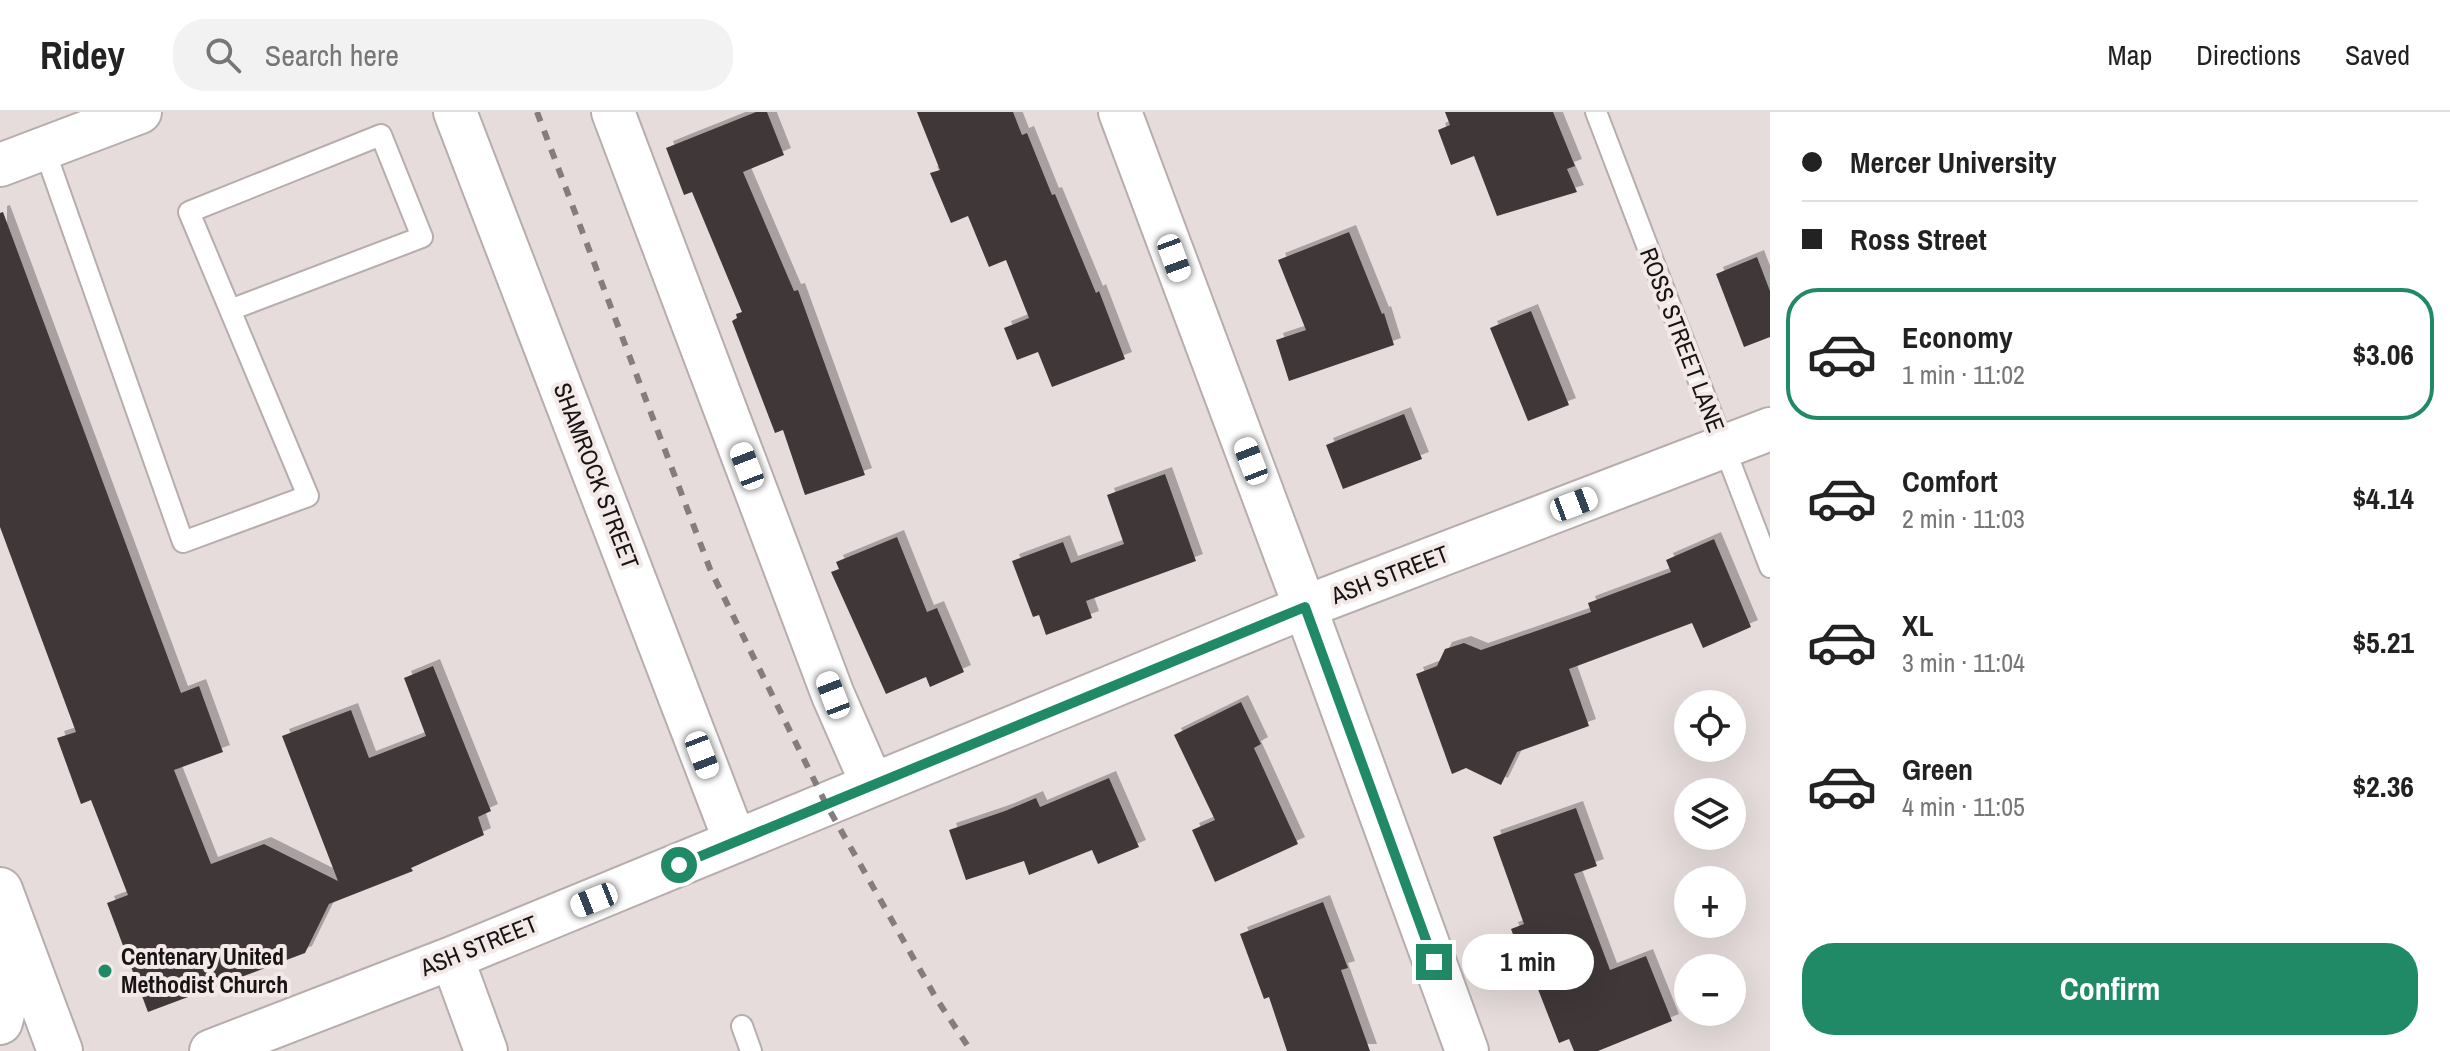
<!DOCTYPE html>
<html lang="en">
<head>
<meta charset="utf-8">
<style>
  body { margin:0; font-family:"Archivo Narrow",sans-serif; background:#f2f2f2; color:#222; height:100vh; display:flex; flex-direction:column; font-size:30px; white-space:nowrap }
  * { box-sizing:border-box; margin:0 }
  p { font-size:26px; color:#767676 }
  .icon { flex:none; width:44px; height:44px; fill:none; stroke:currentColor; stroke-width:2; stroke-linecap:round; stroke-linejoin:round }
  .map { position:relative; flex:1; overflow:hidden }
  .sheet { display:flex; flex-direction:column; background:#fff; width:680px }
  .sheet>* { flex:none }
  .top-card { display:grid; align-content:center; height:176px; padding:0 32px; background:#fff }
  .controls { position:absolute; left:1674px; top:578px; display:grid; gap:16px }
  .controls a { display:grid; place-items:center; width:72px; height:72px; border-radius:50%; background:#fff; box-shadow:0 8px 32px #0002; font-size:40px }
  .end { position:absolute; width:36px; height:36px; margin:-18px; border:10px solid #208a67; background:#fff; box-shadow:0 0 0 4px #fff }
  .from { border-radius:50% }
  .bubble { position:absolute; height:56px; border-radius:28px; background:#fff; box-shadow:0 8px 32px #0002; font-size:26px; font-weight:800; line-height:56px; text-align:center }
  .car { position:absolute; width:24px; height:48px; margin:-24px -12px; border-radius:10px; box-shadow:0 0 6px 2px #0007; background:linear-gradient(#fff 24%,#345 0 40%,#fff 0 76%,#345 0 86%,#fff 0) }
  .top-card b { display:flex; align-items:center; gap:28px; height:76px; font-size:30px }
  .top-card b+b { border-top:2px solid #e0e0e0 }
  .top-card i { width:20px; height:20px; background:#222 }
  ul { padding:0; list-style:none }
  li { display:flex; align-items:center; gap:24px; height:132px; margin:0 16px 12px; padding:0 16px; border:4px solid transparent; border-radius:32px }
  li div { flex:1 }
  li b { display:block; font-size:30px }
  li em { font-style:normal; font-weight:800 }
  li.current { border-color:#208a67 }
  li>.icon { width:72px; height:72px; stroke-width:1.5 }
  .cta { display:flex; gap:16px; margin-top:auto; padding:16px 32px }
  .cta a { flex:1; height:92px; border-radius:32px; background:#208a67; color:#fff; font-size:32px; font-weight:800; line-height:92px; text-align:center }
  header { display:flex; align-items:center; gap:48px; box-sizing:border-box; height:112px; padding:0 40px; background:#fff; border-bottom:2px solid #e0e0e0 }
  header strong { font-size:38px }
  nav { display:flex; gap:44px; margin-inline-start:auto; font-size:28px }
  .search { width:560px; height:72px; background:#f2f2f2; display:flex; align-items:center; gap:20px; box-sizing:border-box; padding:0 28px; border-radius:32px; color:#767676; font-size:30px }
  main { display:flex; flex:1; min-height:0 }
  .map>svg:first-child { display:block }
  .building { fill:#403838; filter:url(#shadow) }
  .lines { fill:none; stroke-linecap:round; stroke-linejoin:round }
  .service-casing { stroke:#b7adad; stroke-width:24 }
  .minor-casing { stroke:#b7adad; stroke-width:46 }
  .tertiary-casing { stroke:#b7adad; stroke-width:48 }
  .service { stroke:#fff; stroke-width:20 }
  .minor { stroke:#fff; stroke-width:42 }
  .tertiary { stroke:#fff; stroke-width:44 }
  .rail { stroke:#857d7d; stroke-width:6; stroke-dasharray:10 10; stroke-linecap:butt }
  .route { stroke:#208a67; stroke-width:10 }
  .poi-dot { fill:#208a67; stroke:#f4e9e9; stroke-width:3 }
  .labels { text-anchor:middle; stroke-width:8; stroke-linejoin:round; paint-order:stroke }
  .street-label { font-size:24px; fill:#181414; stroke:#f4e9e9 }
  .poi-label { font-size:24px; font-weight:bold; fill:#181414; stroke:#f4e9e9; text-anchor:start }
</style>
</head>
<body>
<header>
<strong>Ridey</strong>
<div class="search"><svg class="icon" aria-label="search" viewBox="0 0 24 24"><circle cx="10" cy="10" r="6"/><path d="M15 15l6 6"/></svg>Search here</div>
<nav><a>Map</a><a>Directions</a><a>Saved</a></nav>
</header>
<main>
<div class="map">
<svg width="1770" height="939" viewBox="0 0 1770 939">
  <defs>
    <filter id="shadow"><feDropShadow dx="7" dy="-7" stdDeviation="0" flood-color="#0004"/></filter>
  </defs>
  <rect width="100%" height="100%" fill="#e6dcdc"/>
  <path class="building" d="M756,0H767L784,43L743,60L794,179L798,178L865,363L805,383L783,318L775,321L732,209L737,206L736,202L742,200L692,80L684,83L666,36Z
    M917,0H1013L1022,23L1027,21L1052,83L1055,82L1096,181L1099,179L1125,247L1052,275L1038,240L1017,248L1004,216L1029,206L1006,148L989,155L968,104L951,111L930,61L940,58Z
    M1445,0H1553L1575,54L1567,57L1577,80L1497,104L1474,44L1451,53L1438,18L1450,13Z
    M3,100L181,581L199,574L223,640L174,658L211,752L264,732L338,769L282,624L351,598L369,646L426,624L404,566L433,554L491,699L478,705L484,723L411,756L413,759L329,792L305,841L148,900L107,791L128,783L91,688L81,692L57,626L76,620L0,415V101Z
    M1349,120L1382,202L1384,201L1394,233L1289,269L1276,228L1306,218L1278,148Z
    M1757,145L1770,179V225L1744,235L1716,162Z
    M1531,199L1569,293L1528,309L1490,216Z
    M1404,302L1422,347L1343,377L1326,333Z
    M1165,362L1196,449L1086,489L1092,506L1046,523L1039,503L1033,505L1012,449L1063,430L1071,451L1124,432L1107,383Z
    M897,425L927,500L937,496L964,560L930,575L926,565L886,582L831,460L839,457L836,450Z
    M1714,427L1751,515L1703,536L1692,511L1569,557L1589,614L1517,640L1501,673L1466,656L1452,662L1416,562L1437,554L1445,537L1464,531L1481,538L1591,500L1588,491L1671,460L1666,448Z
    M1241,590L1261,632L1254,636L1298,732L1215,770L1192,718L1215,708L1174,623Z
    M1109,666L1139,735L1098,752L1092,738L1029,763L1024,749L966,768L949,718L1005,699L1036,686L1040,695Z
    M1576,696L1597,754L1574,762L1610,858L1646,844L1672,909L1598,939H1574L1569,927L1559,931L1534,867L1530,868L1511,817L1524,812L1493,725Z
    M1323,790L1348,856L1341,858L1370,939H1287L1269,885L1264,887L1240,822Z"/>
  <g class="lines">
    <g class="service-casing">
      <path id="service" d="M1596,0L1770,455
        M44,36L183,430L308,384L189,100L381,23L422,125L230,198
        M742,914L751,939"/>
    </g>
    <g class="minor-casing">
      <path id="minor" d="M455,0L735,729
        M613,0L833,583L872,672
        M1120,0L1305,495L1467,939
        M0,53L140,0
        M452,846L486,939
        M211,939L452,846L1305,495L1770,317"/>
    </g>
    <g class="tertiary-casing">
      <path id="tertiary" d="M0,778L60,939
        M0,850L6,886L0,910"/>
    </g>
    <use href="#service" class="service"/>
    <use href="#minor" class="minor"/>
    <use href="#tertiary" class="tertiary"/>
    <path class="rail" d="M537,0L710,457L826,692L936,886L971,939"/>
  </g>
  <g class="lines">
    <path class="route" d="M679,753L1305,495L1434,850"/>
  </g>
  <circle class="poi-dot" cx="105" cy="859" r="8"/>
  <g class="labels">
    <g class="street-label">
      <text transform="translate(1682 228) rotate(69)" y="8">ROSS STREET LANE</text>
      <text transform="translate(596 364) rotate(69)" y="8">SHAMROCK STREET</text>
      <text transform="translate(1390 463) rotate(-21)" y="8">ASH STREET</text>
      <text transform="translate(479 834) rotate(-22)" y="8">ASH STREET</text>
    </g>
    <g class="poi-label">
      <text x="121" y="853">Centenary United<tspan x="121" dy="28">Methodist Church</tspan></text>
    </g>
  </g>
</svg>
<div class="controls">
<a><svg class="icon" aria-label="locate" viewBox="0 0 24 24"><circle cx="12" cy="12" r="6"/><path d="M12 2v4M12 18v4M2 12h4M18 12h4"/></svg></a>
<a><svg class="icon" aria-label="layers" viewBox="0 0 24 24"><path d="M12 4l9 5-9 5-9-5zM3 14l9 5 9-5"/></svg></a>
<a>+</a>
<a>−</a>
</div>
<i class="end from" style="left:679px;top:753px"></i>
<i class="end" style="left:1434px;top:850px"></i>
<div class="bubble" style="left:1462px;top:822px;width:132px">1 min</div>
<i class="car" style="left:1174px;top:146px;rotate:160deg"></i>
<i class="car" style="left:1251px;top:349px;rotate:339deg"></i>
<i class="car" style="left:747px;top:354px;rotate:339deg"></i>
<i class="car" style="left:1574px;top:392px;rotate:69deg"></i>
<i class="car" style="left:833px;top:583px;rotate:339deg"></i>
<i class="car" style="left:702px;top:643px;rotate:159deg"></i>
<i class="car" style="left:594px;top:788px;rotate:248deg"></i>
</div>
<section class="sheet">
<div class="top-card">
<b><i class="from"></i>Mercer University</b>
<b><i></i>Ross Street</b>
</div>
<ul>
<li class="current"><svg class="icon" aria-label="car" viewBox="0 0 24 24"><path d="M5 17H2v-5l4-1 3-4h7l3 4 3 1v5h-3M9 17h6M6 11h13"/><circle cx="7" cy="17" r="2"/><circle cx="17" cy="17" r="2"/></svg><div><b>Economy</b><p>1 min · 11:02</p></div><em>$3.06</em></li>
<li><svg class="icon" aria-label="car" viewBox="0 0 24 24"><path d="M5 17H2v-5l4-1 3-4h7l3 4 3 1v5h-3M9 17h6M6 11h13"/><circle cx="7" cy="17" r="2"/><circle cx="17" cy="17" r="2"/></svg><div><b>Comfort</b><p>2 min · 11:03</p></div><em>$4.14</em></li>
<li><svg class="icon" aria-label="car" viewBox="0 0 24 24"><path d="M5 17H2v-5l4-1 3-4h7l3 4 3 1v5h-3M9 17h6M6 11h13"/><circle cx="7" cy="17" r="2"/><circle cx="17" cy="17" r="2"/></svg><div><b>XL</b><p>3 min · 11:04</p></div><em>$5.21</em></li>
<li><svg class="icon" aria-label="car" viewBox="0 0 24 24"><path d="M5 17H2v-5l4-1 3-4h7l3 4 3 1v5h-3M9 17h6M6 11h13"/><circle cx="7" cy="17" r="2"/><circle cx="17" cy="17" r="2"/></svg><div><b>Green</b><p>4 min · 11:05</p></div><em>$2.36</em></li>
</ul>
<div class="cta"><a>Confirm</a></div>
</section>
</main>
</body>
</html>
